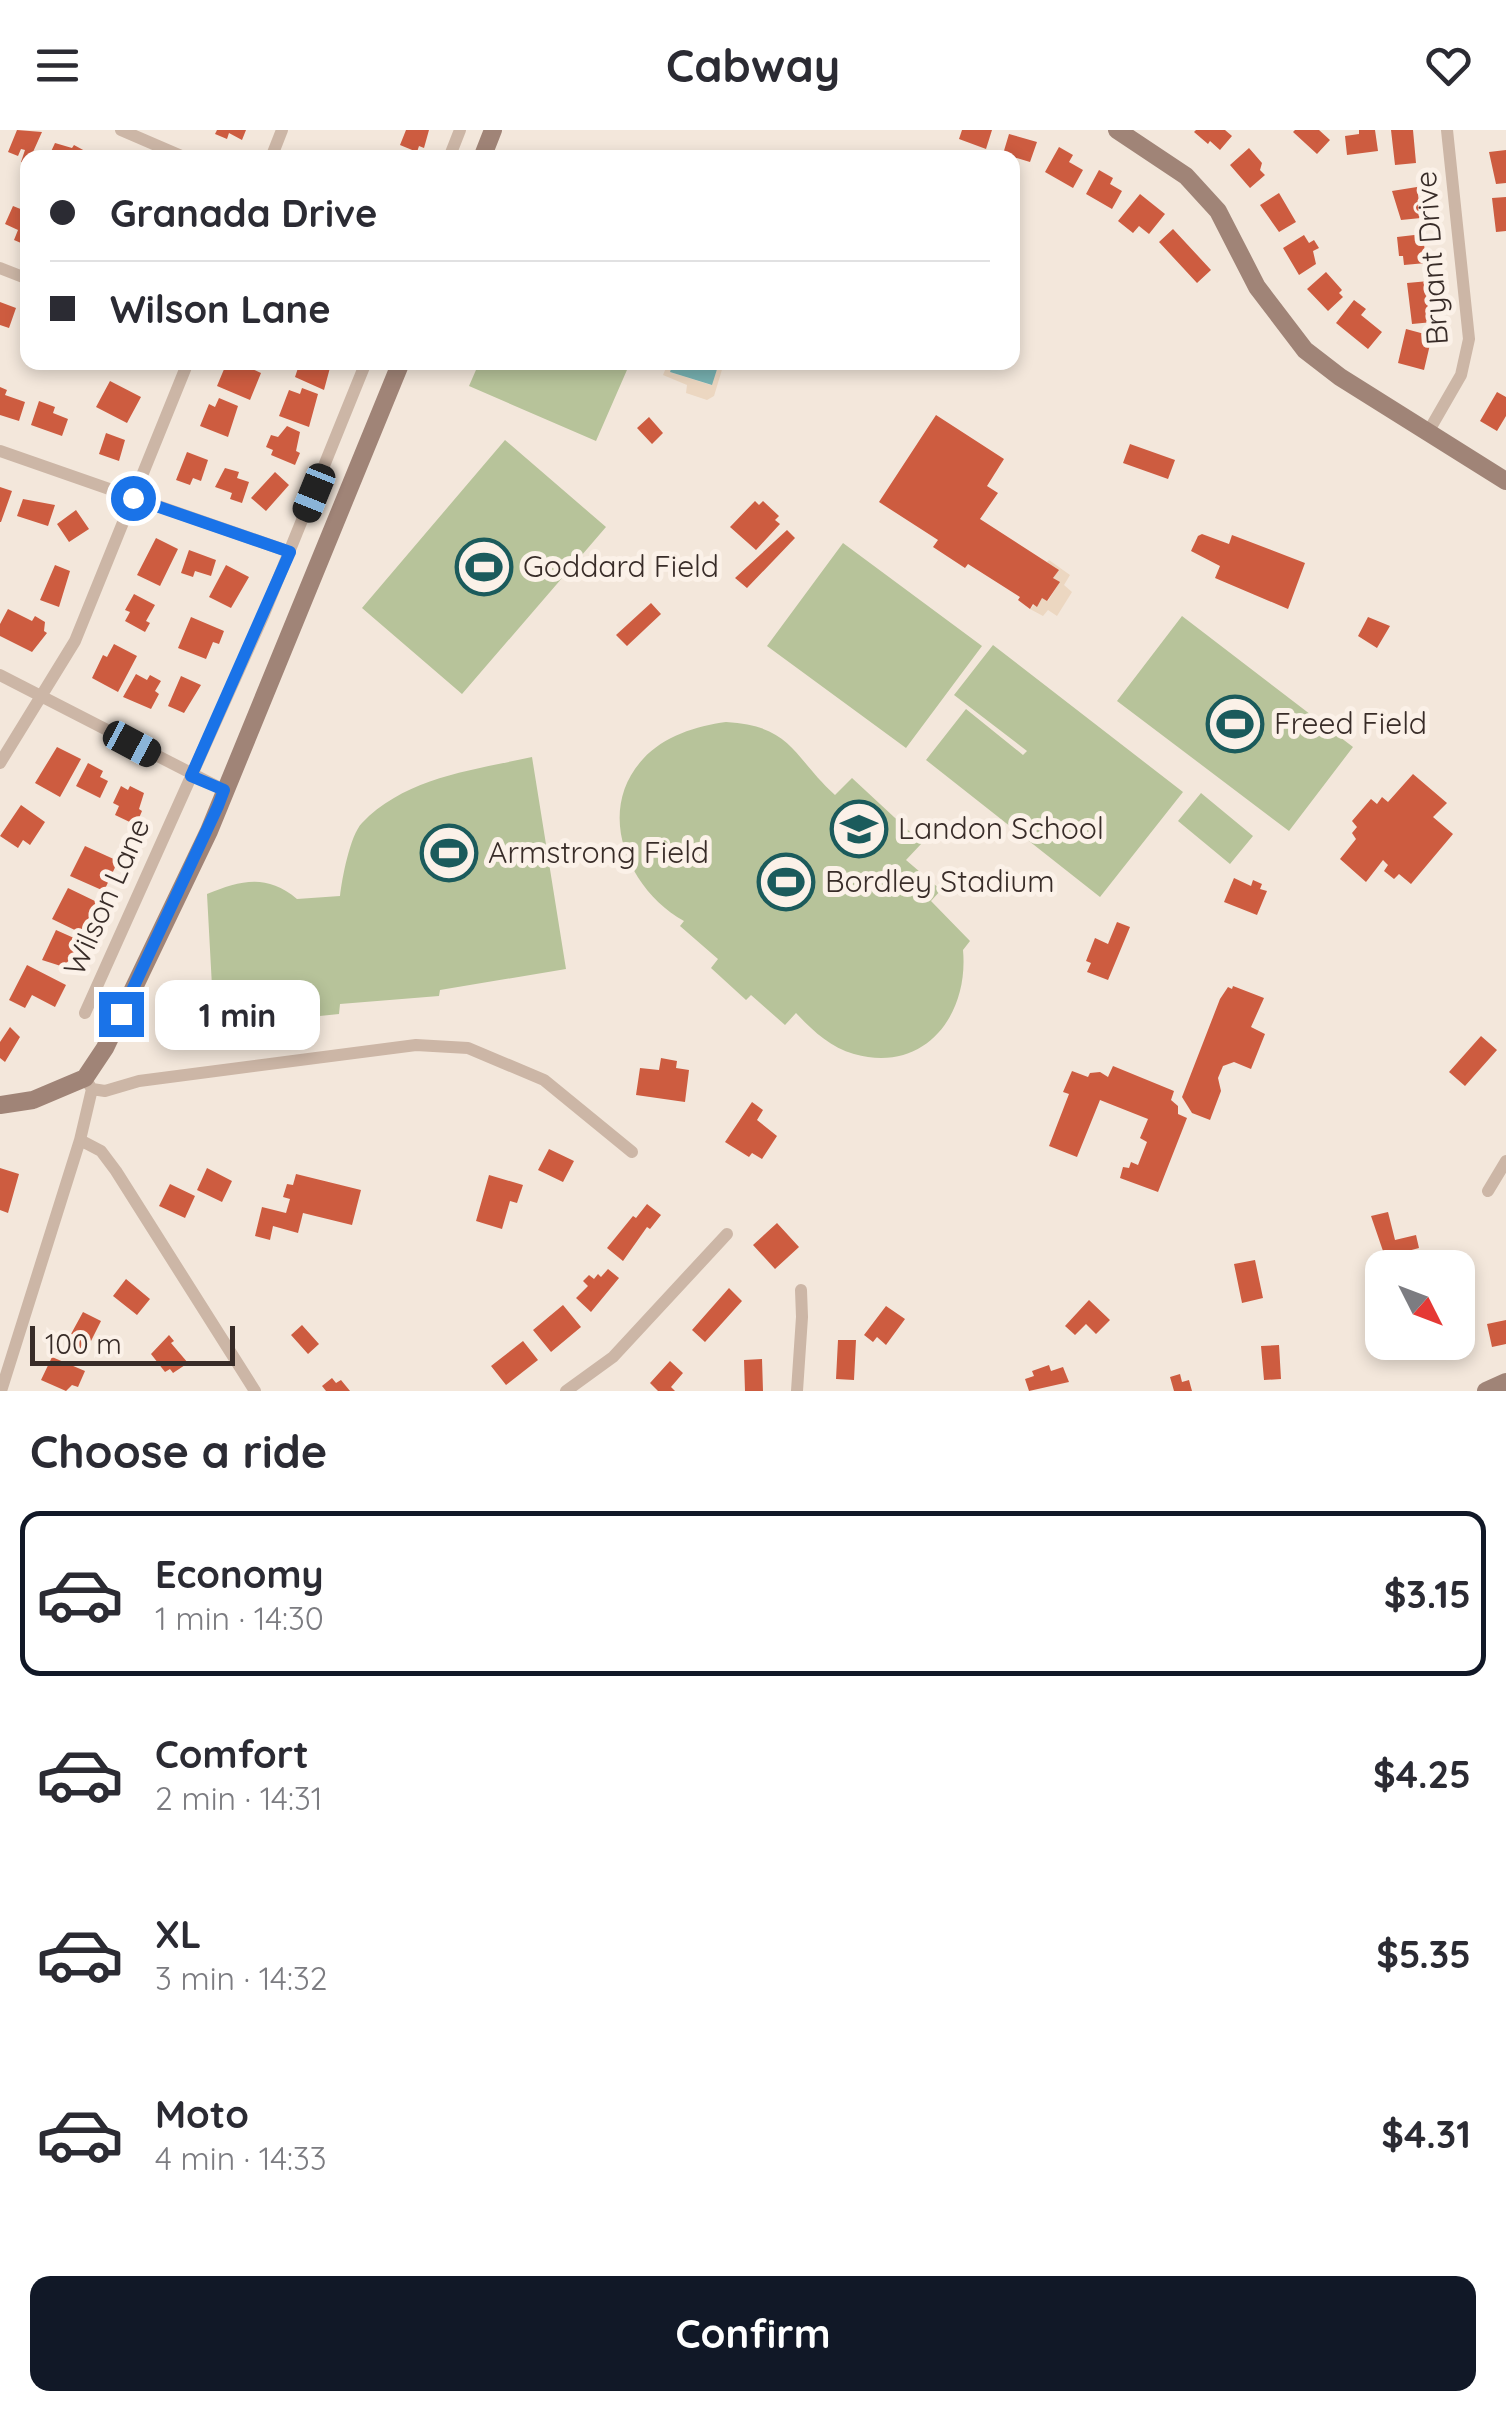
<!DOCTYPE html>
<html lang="en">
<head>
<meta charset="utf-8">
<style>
  body { margin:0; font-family:Quicksand,sans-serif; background:#f2f2f3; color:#2b2b33; height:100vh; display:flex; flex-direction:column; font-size:38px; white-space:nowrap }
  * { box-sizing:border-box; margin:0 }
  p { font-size:32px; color:#7c7c81 }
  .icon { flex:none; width:55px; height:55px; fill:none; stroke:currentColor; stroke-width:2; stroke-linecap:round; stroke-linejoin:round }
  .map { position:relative; height:1261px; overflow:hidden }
  .drawer { display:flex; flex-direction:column; background:#fff; flex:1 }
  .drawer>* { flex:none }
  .hud { position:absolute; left:20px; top:20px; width:1000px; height:220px; border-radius:20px; box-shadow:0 5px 15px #0003; display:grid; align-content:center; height:220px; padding:0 30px; background:#fff }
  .needle { width:65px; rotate:132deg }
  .fabs { position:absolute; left:1365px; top:1120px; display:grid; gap:20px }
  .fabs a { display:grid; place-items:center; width:110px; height:110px; border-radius:20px; background:#fff; box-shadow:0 5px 15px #0003; font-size:50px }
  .scale { position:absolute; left:30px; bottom:25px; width:205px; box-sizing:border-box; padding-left:10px; border:5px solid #382c28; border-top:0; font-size:28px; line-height:35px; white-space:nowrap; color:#382c28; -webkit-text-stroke:8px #fbf1e8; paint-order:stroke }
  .end { position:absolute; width:45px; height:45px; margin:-22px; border:12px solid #1a73e8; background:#fff; box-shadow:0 0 0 5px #fff }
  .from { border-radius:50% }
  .bubble { position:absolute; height:70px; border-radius:20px; background:#fff; box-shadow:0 5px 15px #0003; font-size:32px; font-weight:800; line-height:70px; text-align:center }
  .car { position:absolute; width:30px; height:60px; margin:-30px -15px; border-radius:12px; box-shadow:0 0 8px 2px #0007; background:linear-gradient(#222 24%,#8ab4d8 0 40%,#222 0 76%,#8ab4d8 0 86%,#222 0) }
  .hud b { display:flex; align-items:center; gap:35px; height:95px; font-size:38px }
  .hud b+b { border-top:2px solid #e1e1e2 }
  .hud i { width:25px; height:25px; background:#2b2b33 }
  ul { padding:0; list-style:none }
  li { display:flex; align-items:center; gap:30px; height:165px; margin:0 20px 15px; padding:0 10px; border:5px solid transparent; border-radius:20px }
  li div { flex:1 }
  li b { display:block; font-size:38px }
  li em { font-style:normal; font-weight:800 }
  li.selected { border-color:#111827 }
  li>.icon { width:90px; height:90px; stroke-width:1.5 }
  h2 { padding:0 30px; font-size:45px; line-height:120px }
  .primary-button { display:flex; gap:20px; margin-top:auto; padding:20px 30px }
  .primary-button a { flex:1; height:115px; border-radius:20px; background:#111827; color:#fff; font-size:40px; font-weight:800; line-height:115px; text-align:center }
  header { display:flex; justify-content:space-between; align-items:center; height:130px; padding:0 30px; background:#fff; font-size:45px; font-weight:800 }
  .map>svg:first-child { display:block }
  .green { fill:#b7c39a }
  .plaza { fill:#ecd7c1 }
  .water { fill:#78b2b2 }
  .building { fill:#cd5c40 }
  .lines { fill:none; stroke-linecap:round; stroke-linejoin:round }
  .street { stroke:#ccb6a6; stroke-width:12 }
  .secondary { stroke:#a08477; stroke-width:18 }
  .route { stroke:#1a73e8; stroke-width:12 }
  .labels { text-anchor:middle; stroke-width:10; stroke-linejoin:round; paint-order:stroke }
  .street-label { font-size:30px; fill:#382c28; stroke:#fbf1e8 }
  .poi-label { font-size:30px; fill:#382c28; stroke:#fbf1e8; text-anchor:start }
</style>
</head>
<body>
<header><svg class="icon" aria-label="menu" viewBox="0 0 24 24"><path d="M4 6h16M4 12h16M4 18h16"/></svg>Cabway<svg class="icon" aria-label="heart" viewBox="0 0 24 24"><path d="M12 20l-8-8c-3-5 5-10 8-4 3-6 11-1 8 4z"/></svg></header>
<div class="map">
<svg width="1506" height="1261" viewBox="0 0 1506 1261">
  <rect width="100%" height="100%" fill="#f3e7db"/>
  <path class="green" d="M479,233V232L630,233L596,311L469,256Z
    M505,310L606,397L462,564L362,478Z
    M843,413L982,516L906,618L767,516Z
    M1182,486L1353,617L1289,701L1117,571Z
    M993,515L1183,662L1100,767L926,630L966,579L1023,625L1027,621L954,565Z
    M726,592C793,596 792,626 835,665L852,648L922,713L906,730L941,760L931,771L970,811L963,820C969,885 925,944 854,924C830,917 813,901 796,883L785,895L751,865L746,870L711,838L718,829L680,796L684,791C629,761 594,682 643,629C664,606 696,596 726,592Z
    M532,627L566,839L440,860L439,866L340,874L339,884L243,894L226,890L213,875L207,764C240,751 266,743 297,769L340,766C342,749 350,705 362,693C406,647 474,640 532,627Z
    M1201,663L1253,706L1230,734L1178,691Z"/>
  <path class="plaza" d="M668,233H673L670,242L711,255L719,233H724L714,266L707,270L686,263L687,255L663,245Z
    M1049,430L1070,445L1064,455L1072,462L1057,486L1048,480L1043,486L1030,479L1042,468L1048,471L1059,453L1053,448L1058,440L1047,432Z"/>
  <path class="water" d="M673,233V232L719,233L712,255L670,242Z"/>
  <path class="building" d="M17,0L42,2L33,22L42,28H28V36L21,32L25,20L21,19L18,26L8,22Z
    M217,0H246L242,10L229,3L227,9L215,4Z
    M406,0H429L424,18L419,16L417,22L400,15Z
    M962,0H992L986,19L959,9Z
    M1196,0H1225L1232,6L1220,20L1210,11L1208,14L1194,2Z
    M1295,0H1319L1330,10L1317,24L1293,2Z
    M1359,0H1375L1378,21L1347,25L1345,6L1359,4Z
    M1391,0H1413L1416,33L1395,35Z
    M1009,4L1037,12L1030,32L1003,24Z
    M55,13L72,18L74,15L85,21L82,28H48Z
    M1059,17L1073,25L1069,32L1083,40L1073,58L1045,42Z
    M1249,18L1262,33L1260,40L1265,45L1250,58L1230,35Z
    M1506,20V53L1496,54L1489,22Z
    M1099,40L1113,48L1110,54L1122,61L1112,79L1086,64Z
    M1417,57L1421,88L1401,90L1392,61Z
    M1279,63L1296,92L1279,102L1260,75Z
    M1140,64L1165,84L1149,104L1139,96L1133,103L1118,91Z
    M1506,67V101L1496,102L1492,68Z
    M13,76L28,82V116L14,110L18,100L5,94Z
    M1173,99L1211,140L1197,153L1159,112Z
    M1423,104L1426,133L1404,135L1403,126H1399L1397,107Z
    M1304,105L1309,113L1314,110L1319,118L1313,121L1316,134L1299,145L1283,118Z
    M1326,142L1342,160L1339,163L1343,167L1328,181L1307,159Z
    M1429,151L1433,192L1412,194L1407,153Z
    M1354,170L1366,179L1361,185L1382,202L1368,219L1336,193Z
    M0,172L16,178L9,198L0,195Z
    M1406,199L1432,206L1424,240L1398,233Z
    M227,232H237L261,243L250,270L217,256Z
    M300,232L331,234L324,260L295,247Z
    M110,251L141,267L127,293L96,277Z
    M0,257L7,260L5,265L25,272L19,291L0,285Z
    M302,258L318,264L309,297L279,286L289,260L300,264Z
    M1497,262L1506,267V286L1497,301L1480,291Z
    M219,268L238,276L228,307L200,296L209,274L215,277Z
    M39,271L55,277L53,283L68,289L62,306L31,295Z
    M936,285L1004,329L987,356L998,363L980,389L1059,440L1053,448L1060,452L1047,471L1042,468L1037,477L1033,474L1030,479L1018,470L1020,467L968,434L965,438L933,417L938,410L879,372Z
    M649,287L663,303L652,314L637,298Z
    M287,296L300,302L296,321L300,323L295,335L271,325L273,320L266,317L271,305L278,307Z
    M106,303L125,310L119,331L99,324Z
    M1130,314L1175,330L1168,349L1123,333Z
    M187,322L208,330L201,351L193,348L190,355L176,350Z
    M225,338L239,342L237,348L249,352L242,373L230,369L232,363L215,357Z
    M275,342L289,355L266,381L251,368Z
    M0,357L12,361L1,392H0Z
    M23,369L55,375L48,396L17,386Z
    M755,371L759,375L763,371L779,386L775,390L780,394L756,420L730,397Z
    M76,380L89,399L69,412L57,394Z
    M787,400L795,408L747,458L735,448Z
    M1202,404L1229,414L1232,405L1305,433L1288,479L1215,448L1220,436L1191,421L1198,406Z
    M156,408L178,419L160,456L137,445Z
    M189,420L216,430L211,446L195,441L193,447L181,443Z
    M55,435L70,441L59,477L40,470Z
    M226,435L249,447L231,478L209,467Z
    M134,464L155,475L146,491L150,493L145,502L125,491L130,482L125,480Z
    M651,473L661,484L627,516L616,505Z
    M8,479L32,491L35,486L45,492L44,501L47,503L32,522L0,506V494Z
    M191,487L224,501L219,514L213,512L206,529L178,518Z
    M1368,487L1390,496L1377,518L1358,506Z
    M114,514L137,526L118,562L92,548L103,525L107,527Z
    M136,544L147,550L150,545L161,551L155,561L159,564L151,579L123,567Z
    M181,546L201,555L184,583L168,576Z
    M57,617L81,629L60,667L35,653Z
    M88,633L103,641L100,647L108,651L100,668L76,656Z
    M1413,644L1447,673L1433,687L1453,704L1411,754L1399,744L1394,749L1384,741L1388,735L1383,730L1366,752L1340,729L1356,709L1352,703L1357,697L1352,691L1371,669L1377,674L1382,667L1388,672Z
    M121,656L128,660L130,656L144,663L139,679L142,681L136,695L115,685L119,676L113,673Z
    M21,675L45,692L30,715L23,710L18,718L0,706Z
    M85,716L118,731L104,761L70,746Z
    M1234,748L1251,756L1253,750L1262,754L1260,759L1267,761L1257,785L1224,772Z
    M68,758L97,772L81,803L52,789Z
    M1117,792L1130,797L1108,850L1087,842L1091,833L1086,831L1095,808L1108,814Z
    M56,800L83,812L76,825L73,824L64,837L42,830Z
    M27,835L66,855L55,877L32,865L25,878L9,870Z
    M1233,856L1264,868L1251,897L1265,904L1251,939L1234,932L1223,936L1218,948L1221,961L1210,990L1192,983L1182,967L1220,869L1228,857L1232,859Z
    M10,897L20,907L5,932L0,928V912Z
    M1481,906L1497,920L1465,956L1449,942Z
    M661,928L677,931L676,938L689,940L685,972L636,965L640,938L659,940Z
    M1113,936L1174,961L1171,970L1178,976V984L1187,988L1158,1062L1120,1048L1123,1037L1129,1038L1131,1032L1138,1035L1147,1012L1140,1008L1148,989L1100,970L1077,1027L1049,1016L1069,964L1063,962L1072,941L1088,947L1090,943L1100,942L1108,947Z
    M752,972L763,980L757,990L777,1006L762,1029L752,1023L749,1027L725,1012Z
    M549,1019L574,1031L563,1052L538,1040Z
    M0,1038L19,1044L8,1083L0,1080Z
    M207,1038L232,1051L222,1072L197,1060Z
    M296,1044L361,1060L352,1095L303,1083L298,1103L273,1096L270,1110L255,1106L262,1077L286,1083L290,1069L283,1067L287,1054L293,1055Z
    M489,1045L523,1055L517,1073L510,1071L502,1099L476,1091Z
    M170,1054L195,1066L185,1088L159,1076Z
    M647,1074L661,1085L650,1099L647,1097L623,1131L607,1118L633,1086L636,1088Z
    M1388,1082L1395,1110L1416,1105L1419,1118L1389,1126L1387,1120L1383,1121L1371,1086Z
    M777,1093L799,1117L775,1139L753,1115Z
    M1255,1130L1263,1168L1242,1173L1234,1134Z
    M608,1139L619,1148L591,1182L576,1168L588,1156L583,1151L589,1145L594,1149L598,1144L601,1147Z
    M126,1149L150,1169L137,1185L113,1166Z
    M729,1158L742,1171L705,1212L692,1200Z
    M1089,1170L1110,1190L1096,1204L1086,1194L1075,1205L1065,1196Z
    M563,1175L581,1197L551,1222L533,1200Z
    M886,1176L905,1189L886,1215L877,1207L873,1212L864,1205Z
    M83,1182L101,1191L84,1225L65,1215Z
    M1506,1190V1214L1492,1217L1487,1194Z
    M302,1195L319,1214L308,1224L291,1205Z
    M169,1205L174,1211L171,1213L188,1233L173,1243L170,1239L165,1242L151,1224Z
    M838,1210H856L854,1250L836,1249Z
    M523,1211L538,1230L506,1255L491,1236Z
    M1279,1215L1281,1249L1264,1250L1261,1216Z
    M52,1227L85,1241L78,1257L72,1255L66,1261L41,1250Z
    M762,1229L763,1261H745L744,1230Z
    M670,1231L683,1243L671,1257L675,1261H658L650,1253Z
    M1049,1235L1051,1241L1063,1237L1069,1252L1029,1261L1025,1249L1034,1246L1032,1241Z
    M1180,1244L1182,1252L1189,1250L1192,1261H1174L1170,1247Z
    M332,1248L336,1253L341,1250L350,1261H326L322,1256Z"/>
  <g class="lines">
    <path class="street" d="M121,0L186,28
      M271,28L282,0
      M449,28L460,0
      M0,138L28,149
      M1427,304L1461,245L1469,209L1447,0
      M0,321L290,422
      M0,545L224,660
      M0,633L75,511L188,232
      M85,883L264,484L366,232
      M92,959L105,961L139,951L416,915L468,918L544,950L632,1022
      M80,1010L101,1021L116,1041L255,1261
      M1488,1061L1506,1031
      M1,1261L80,1010L92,959L88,953
      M566,1261L613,1227L727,1104
      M797,1261L802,1187L801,1160"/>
    <path class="secondary" d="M1117,0L1186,46L1218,81L1257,157L1305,220L1340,247L1506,351
      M482,28L493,0
      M0,975L33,970L85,948L105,918L209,701L401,232
      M1486,1261L1506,1252"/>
  </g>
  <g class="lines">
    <path class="route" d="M121,884L218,676L224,660L191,646L290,422L133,368"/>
  </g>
  <defs>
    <g id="stadium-ring" transform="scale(2.875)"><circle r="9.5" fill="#fbf1e8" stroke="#1b5b5c" stroke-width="1.5"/><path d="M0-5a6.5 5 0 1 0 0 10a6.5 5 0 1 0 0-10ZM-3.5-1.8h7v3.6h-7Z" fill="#1b5b5c"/></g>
    <g id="school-ring" transform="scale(2.875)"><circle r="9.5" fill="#fbf1e8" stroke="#1b5b5c" stroke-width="1.5"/><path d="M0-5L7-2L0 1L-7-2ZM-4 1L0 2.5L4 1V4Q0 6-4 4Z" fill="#1b5b5c"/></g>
  </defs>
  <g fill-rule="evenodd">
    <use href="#stadium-ring" x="484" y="437"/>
    <use href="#stadium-ring" x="1235" y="594"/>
    <use href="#school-ring" x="859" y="699"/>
    <use href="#stadium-ring" x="449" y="723"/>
    <use href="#stadium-ring" x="786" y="752"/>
  </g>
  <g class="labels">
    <g class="street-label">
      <text transform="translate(1432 128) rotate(-94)" y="10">Bryant Drive</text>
      <text transform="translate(107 767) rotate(-66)" y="10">Wilson Lane</text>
    </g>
    <g class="poi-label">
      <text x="523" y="447">Goddard Field</text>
      <text x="1274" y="604">Freed Field</text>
      <text x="898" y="709">Landon School</text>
      <text x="488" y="733">Armstrong Field</text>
      <text x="825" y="762">Bordley Stadium</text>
    </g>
  </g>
</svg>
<div class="fabs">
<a><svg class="needle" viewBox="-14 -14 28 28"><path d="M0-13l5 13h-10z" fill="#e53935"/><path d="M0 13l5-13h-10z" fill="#7c7c81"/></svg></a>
</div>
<div class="scale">100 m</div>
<i class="end from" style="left:133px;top:368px"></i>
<i class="end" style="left:121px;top:884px"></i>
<div class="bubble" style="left:155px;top:850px;width:165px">1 min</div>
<i class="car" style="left:314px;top:363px;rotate:202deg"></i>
<i class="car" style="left:132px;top:614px;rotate:118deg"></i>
<div class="hud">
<b><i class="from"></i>Granada Drive</b>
<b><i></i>Wilson Lane</b>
</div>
</div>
<section class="drawer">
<h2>Choose a ride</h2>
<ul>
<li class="selected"><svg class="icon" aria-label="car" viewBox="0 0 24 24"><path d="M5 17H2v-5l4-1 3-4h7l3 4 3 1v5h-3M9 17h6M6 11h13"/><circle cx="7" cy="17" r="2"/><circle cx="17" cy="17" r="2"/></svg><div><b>Economy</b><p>1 min · 14:30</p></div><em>$3.15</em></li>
<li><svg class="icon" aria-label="car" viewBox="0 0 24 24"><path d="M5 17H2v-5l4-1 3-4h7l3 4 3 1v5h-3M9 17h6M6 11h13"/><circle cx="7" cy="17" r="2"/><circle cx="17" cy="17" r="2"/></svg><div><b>Comfort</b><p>2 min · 14:31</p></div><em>$4.25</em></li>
<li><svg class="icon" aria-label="car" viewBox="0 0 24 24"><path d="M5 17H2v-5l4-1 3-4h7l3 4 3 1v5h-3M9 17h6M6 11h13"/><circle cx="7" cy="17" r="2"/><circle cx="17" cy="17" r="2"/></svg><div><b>XL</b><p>3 min · 14:32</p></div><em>$5.35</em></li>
<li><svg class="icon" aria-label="car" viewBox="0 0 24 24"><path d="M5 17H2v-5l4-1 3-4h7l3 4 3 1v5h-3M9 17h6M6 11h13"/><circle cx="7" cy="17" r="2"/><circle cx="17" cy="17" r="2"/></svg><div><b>Moto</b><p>4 min · 14:33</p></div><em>$4.31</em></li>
</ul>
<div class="primary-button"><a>Confirm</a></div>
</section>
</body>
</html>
